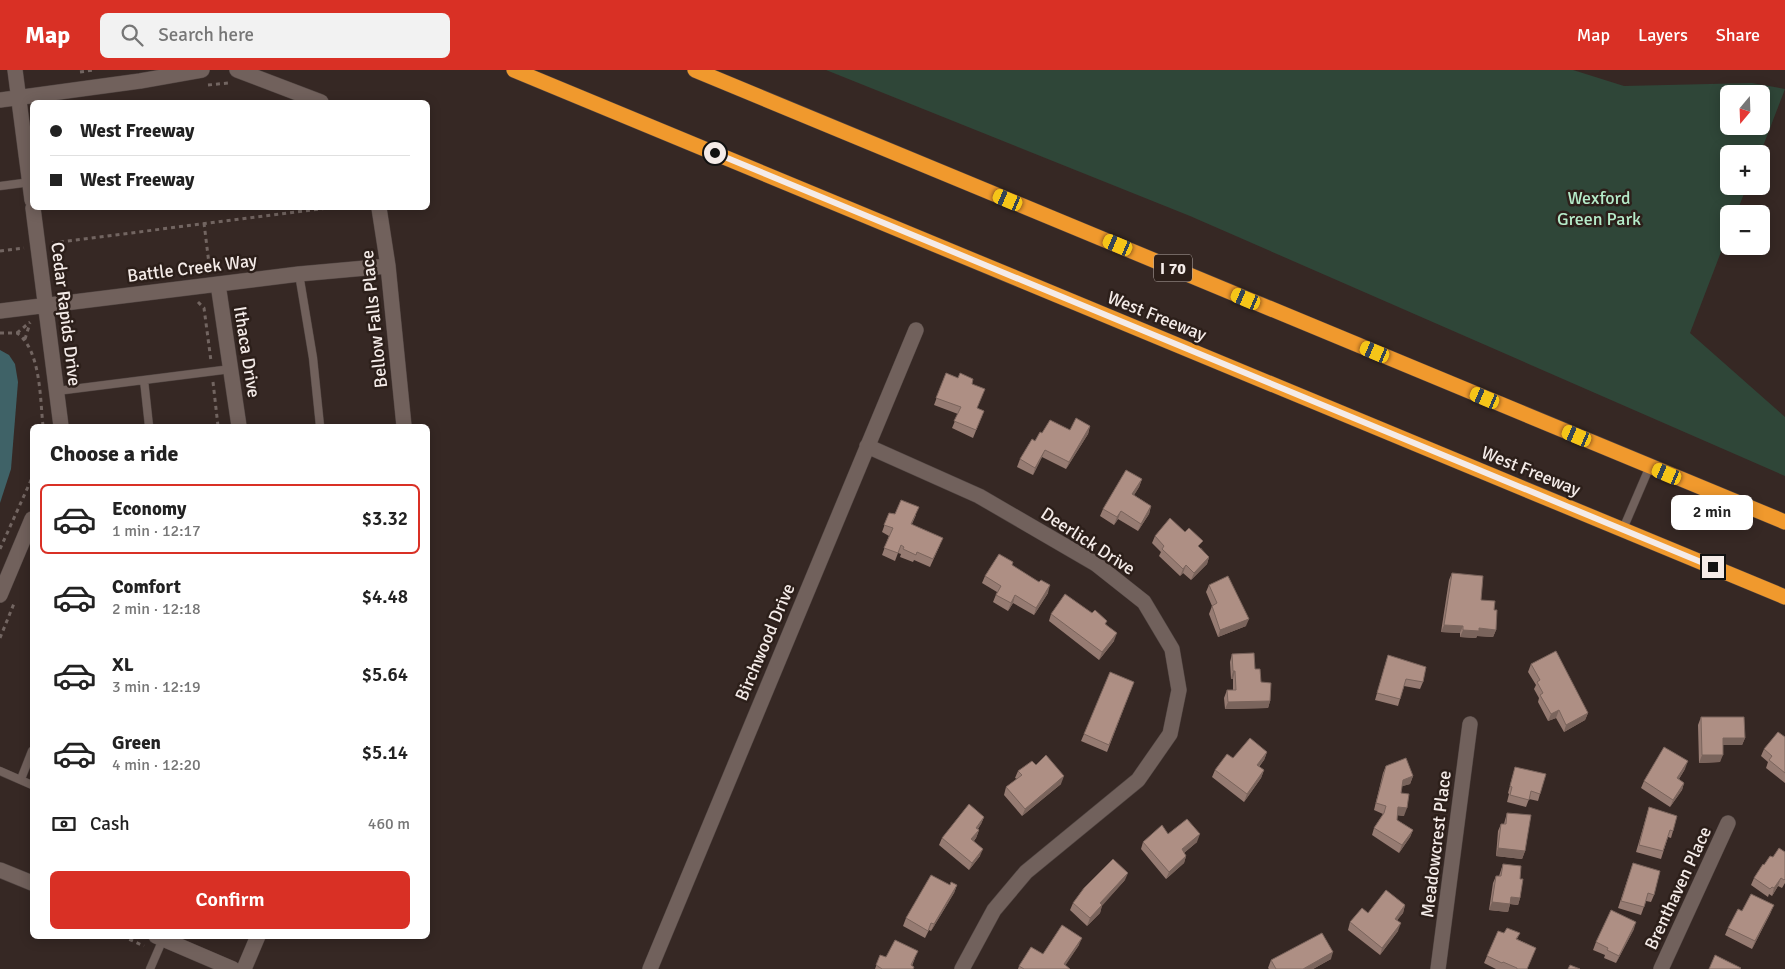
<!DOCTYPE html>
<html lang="en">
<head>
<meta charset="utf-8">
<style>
  body { margin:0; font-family:Signika,sans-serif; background:#f2f2f2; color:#222; height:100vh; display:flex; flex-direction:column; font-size:19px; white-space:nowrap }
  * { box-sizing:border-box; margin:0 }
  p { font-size:16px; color:#767676 }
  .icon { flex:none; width:28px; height:28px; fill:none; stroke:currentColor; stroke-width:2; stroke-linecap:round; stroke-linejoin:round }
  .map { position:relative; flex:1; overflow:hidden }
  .sheet { position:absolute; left:30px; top:354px; width:400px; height:515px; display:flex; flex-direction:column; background:#fff; border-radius:8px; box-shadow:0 2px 12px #0003 }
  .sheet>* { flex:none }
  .banner { position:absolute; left:30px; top:30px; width:400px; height:110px; border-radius:8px; box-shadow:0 2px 12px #0003; display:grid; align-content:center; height:110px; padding:0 20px; background:#fff }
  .needle { width:32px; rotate:199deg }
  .tools { position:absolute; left:1720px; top:15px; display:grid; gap:10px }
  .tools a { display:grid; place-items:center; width:50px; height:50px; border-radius:8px; background:#fff; box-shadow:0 2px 12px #0003; font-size:25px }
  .end { position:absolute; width:22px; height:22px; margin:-11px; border:6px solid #f4ebe8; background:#111; box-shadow:0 0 0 2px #111 }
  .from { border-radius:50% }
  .bubble { position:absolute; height:35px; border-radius:8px; background:#fff; box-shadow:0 2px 12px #0003; font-size:16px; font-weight:600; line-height:35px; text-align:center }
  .car { position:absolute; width:15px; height:30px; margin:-15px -8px; border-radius:6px; box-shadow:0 0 4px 1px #0007; background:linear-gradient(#f5c518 24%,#345 0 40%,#f5c518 0 76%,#345 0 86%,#f5c518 0) }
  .banner b { display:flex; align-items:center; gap:18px; height:48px; font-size:19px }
  .banner b+b { border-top:1px solid #e0e0e0 }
  .banner i { width:12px; height:12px; background:#222 }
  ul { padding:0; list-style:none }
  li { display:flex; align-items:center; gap:15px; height:70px; margin:0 10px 8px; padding:0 10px; border:2px solid transparent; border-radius:8px }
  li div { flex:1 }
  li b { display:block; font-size:19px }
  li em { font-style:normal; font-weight:600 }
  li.active { border-color:#d93025 }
  li>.icon { width:45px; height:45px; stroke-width:1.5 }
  h2 { padding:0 20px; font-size:22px; line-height:60px }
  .pay { display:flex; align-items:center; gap:12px; height:55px; padding:0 20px; font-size:19px }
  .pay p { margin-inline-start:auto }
  .cta { display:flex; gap:10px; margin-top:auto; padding:10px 20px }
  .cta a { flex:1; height:58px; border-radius:8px; background:#d93025; color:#fff; font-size:20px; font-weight:600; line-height:58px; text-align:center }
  header { display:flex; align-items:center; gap:30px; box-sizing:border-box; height:70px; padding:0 25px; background:#d93025; color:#fff }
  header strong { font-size:24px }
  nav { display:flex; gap:28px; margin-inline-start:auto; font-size:18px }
  .search { width:350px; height:45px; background:#f2f2f2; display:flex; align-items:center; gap:12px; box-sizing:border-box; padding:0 18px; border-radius:8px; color:#767676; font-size:19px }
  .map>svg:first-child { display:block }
  .green { fill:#2f4638; fill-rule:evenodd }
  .water { fill:#3f6267 }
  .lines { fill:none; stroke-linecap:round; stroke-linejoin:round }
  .lane-casing { stroke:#514542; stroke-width:9 }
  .street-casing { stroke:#514542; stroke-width:16 }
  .highway-casing { stroke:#514542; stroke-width:16 }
  .path { stroke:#726561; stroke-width:3; stroke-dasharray:4 4; stroke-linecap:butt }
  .lane { stroke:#71615c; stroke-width:8 }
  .street { stroke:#71615c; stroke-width:15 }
  .highway { stroke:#f0992d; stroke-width:15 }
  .wall { fill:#967b72 }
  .shaded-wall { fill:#7a645c }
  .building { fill:#ae8f84; stroke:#7a645c }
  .route { stroke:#f4ebe8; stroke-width:6 }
  .labels { text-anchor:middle; stroke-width:5; stroke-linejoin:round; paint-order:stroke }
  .shield { fill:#2c1f1a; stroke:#b8aeaa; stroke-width:1 }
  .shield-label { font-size:16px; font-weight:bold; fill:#f4ebe8 }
  .park-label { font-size:18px; fill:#b6ecca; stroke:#2c1f1a }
  .street-label { font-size:18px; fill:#f4ebe8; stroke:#2c1f1a }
</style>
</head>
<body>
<header>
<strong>Map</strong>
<div class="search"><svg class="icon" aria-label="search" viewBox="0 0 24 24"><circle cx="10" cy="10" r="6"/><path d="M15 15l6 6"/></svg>Search here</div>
<nav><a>Map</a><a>Layers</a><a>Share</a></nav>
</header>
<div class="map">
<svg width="1785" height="899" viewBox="0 0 1785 899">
  <rect width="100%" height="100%" fill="#362824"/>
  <path class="green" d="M826,0H1573L1624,16L1752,13L1785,19L1760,84H1729V116H1747L1736,144H1729V161L1690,263L1785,347V406L1190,146ZM1729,24H1761V56H1729Z"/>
  <path class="water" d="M0,280L9,285L15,294L18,312L11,399L0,433Z"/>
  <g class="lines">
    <g class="lane-casing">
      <path id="lane" d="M0,116L31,112
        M299,204L313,288L320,356
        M144,310L149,356
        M57,321L231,299
        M1623,459L1650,396
        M0,701L32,715
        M21,709L32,681
        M150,899L163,869"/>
    </g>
    <g class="street-casing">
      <path id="street" d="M15,0L32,130
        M237,0L321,32
        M0,30L140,11L202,0
        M33,138L61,356
        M379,138L388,196L404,356
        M218,214L239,356
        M0,241L299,204L388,196
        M867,376L979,426L1096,494L1144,532L1172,579L1179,620L1170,664L1138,710L1026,802L994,840L962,899
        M0,525L32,449
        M0,800L32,813
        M156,866L233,899
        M244,899L258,866
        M650,899L916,260
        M1438,899L1470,654
        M1661,899L1728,753"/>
    </g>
    <g class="highway-casing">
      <path id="highway" d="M514,0L1785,527
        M695,0L1785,452"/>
    </g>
    <path class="path" d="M80,2L94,0
      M208,15L229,13
      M204,153L210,202
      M52,173L327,138
      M0,181L24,178
      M198,232L204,238L211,291
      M0,263H17C41,280 40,329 43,356
      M17,263L30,252
      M25,269L30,253
      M213,312L218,356
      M0,479L32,408
      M0,568L15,531
      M122,866L144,876"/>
    <use href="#lane" class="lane"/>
    <use href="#street" class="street"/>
    <use href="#highway" class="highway"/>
  </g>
  <path class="wall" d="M946,303L972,314L977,338L984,341L973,368L952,358L958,344L934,335Z
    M1090,356L1088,364L1066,399L1042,387L1033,405L1017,397L1020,389L1035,371L1042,363L1070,360Z
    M1142,409L1139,417L1134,425L1151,436L1149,444L1138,461L1118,449L1114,455L1100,446L1103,439Z
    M889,443L895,444L916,445L912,454L940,475L930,497L914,490L913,492L900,487L901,484L898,483L895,491L882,485L889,466L882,462Z
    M1155,466L1201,478L1209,487L1207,494L1191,510L1183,503L1180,506L1159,486L1161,482L1152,473Z
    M1012,495L1048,523L1034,545L1013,533L1008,541L993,532L997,522L982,513L985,506Z
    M1452,503L1481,530L1494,540L1496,560L1493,567L1477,566L1476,568L1460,567V563L1441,562L1449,510Z
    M1209,515L1246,556L1218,567L1209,544L1212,536L1206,522Z
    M1051,544L1106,554L1114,571L1099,590L1049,551Z
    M1232,584L1255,599L1270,631L1268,638L1225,639L1224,628L1227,620H1233V609H1231L1230,592Z
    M1388,585L1423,612L1420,619L1404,616L1398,636L1375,630Z
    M1531,594L1588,643L1585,650L1564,662L1556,648L1548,651L1538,632L1539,628L1534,619L1536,615L1528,602Z
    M1134,612L1107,682L1081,671L1084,664Z
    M1701,647L1745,668L1742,675H1723L1720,692L1699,693L1698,655Z
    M1785,667V713L1766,698L1768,692L1761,686L1764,679Z
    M1267,682L1264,690L1259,697L1264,700L1261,708L1244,732L1212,707L1215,700L1233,688Z
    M1036,695L1061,714L1022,746L1004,725L1006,717L1017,709L1015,708L1018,701Z
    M1386,696L1413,706L1410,714L1402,716L1401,723L1404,746L1397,745V750L1413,760L1410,767L1399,783L1372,765L1374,758L1383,744L1374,740L1383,703Z
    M1515,697L1540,724L1538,731L1529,729L1526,737L1507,732L1509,724L1508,723Z
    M1685,699L1679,709L1684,713L1682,720L1670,737L1641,718L1644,711Z
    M1649,737L1673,761L1671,768L1668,767L1661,789L1636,782Z
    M1507,743L1525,781L1522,789L1496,786L1498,761L1501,754H1504L1505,750Z
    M984,747L981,754L978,759L979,760L976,768L974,771L980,786L969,800L939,775L942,768Z
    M1168,764L1197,772L1184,783L1186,786L1184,793L1166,809L1141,779L1143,772Z
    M1785,782V813L1782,818L1778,816L1772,826L1769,824L1768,827L1751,815L1754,808L1764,795L1773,787Z
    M1633,793L1654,825L1651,832L1646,831L1641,845L1618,838Z
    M1503,794L1520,809V828L1518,835L1510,834L1508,842L1489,840L1493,813L1496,806H1499Z
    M1125,810L1102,835L1100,843L1087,856L1070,840L1073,833Z
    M950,815H957L954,823L931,861L929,860L925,868L903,856L906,848Z
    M1405,835L1403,843L1397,850L1398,861L1380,885L1348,860L1350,852L1368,843Z
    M1742,841L1771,842L1752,879L1725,865L1728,858Z
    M1634,859L1616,893L1604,888L1605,885L1593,880L1596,872Z
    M1504,863H1520L1517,869L1536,878L1527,899H1496L1484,893L1487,886Z
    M1079,875L1065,895L1070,899H1018L1019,896L1043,884Z
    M880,885L886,887L915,888L912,896L913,899H875Z
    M1331,889L1313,899H1269L1268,898L1271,890Z"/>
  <path class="shaded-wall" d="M1090,356L1088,364L1066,399L1069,392Z
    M1045,380L1042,387L1033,405L1035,398Z
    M1142,409L1139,417L1130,432L1132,424Z
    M1151,436L1149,444L1138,461L1141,454Z
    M1121,441L1118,449L1114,455L1117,447Z
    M1209,487L1207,494L1191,510L1194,503Z
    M1186,495L1183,503L1180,506L1183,499Z
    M1050,515L1048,523L1034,545L1036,538Z
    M1015,525L1013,533L1008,541L1011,533Z
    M1249,549L1246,556L1218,567L1220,560Z
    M1444,555L1463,556L1460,563L1441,562Z
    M1479,558L1496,560L1493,567L1477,566L1476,568L1460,567L1463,560Z
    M1117,563L1114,571L1099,590L1102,582Z
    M1233,601H1235L1233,609H1231Z
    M1270,631L1268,638L1225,639L1228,632Z
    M1559,640L1556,648L1548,651L1551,644Z
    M1588,643L1585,650L1564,662L1566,655Z
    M1723,668H1745L1742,675H1720Z
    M1267,682L1264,690L1254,702L1257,695Z
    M1702,685H1723L1720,692L1699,693Z
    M1688,691L1685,699L1675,715L1677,708Z
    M1264,700L1261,708L1244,732L1247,724Z
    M1064,706L1061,714L1022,746L1025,739Z
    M1413,706L1410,714L1400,717L1403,710Z
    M1684,713L1682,720L1670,737L1673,730Z
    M1398,737L1407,738L1404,746L1395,745Z
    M984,747L981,754L973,765L976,758Z
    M979,760L976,768L969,776L971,769Z
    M1413,760L1410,767L1399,783L1402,775Z
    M1200,764L1197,772L1179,787L1182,779Z
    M1498,778L1525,781L1522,789L1496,786Z
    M983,779L980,786L969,800L972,793Z
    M1186,786L1184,793L1166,809L1169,802Z
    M1128,803L1125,810L1102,836L1100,843L1087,856L1090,848L1100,833Z
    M1781,808L1778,816L1772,826L1774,818Z
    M957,815L954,823L931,861L934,854Z
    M1511,827L1520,828L1518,835L1510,834L1508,842L1489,840L1492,832Z
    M1405,835L1403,843L1392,857L1395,849Z
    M1774,835L1771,842L1752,879L1755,871Z
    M1636,852L1634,859L1616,893L1619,886Z
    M1401,853L1398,861L1380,885L1382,878Z
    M1082,868L1079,875L1063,899L1064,894Z
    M1333,882L1331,889L1313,899H1303Z"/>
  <path class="building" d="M946,303L958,308L960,303L973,309L972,314L985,319L977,338L984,341L976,360L954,351L961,337L936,328Z
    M1076,348L1090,356L1069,392L1045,380L1035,398L1020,389L1032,369L1035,371L1040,362L1042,363L1050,350L1070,360Z
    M1126,400L1142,409L1132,424L1151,436L1141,454L1121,441L1117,447L1103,439Z
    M901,430L919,437L911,454L943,468L933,489L917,482L916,485L903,479L904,477L901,475L898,483L884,478L893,458L884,455L889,443L895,444Z
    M1170,448L1185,462L1189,458L1203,471L1198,476L1209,487L1194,503L1186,495L1183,499L1162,479L1164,476L1155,466Z
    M999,484L1013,492L1012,495L1039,512L1041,510L1050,515L1036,538L1015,525L1011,533L996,525L1001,516L985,506Z
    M1452,503L1483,506L1481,530L1495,531L1494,540H1497L1496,560L1479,558V561L1463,560V556L1444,555Z
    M1228,506L1249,549L1220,560L1212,536L1217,533L1209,515Z
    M1065,524L1092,543L1095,540L1107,551L1105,554L1117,563L1102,582L1051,544Z
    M1556,581L1588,643L1566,655L1559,640L1551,644L1540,625L1543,623L1537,612L1540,610L1531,594Z
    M1254,583L1255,599H1260L1261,612L1271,613L1270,631L1228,632L1227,620H1236L1235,601H1233L1232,584Z
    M1388,585L1426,597L1423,612L1406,609L1400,629L1377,623Z
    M1110,602L1134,612L1109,675L1084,664Z
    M1701,647H1744L1745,668H1723V685H1702Z
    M1778,662L1785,667V703L1769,690L1772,686L1764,679Z
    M1250,668L1267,682L1257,695L1264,700L1247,724L1215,700L1227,684L1233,688Z
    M1664,677L1688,691L1677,708L1684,713L1673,730L1644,711Z
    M1046,685L1064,706L1025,739L1006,717L1022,705L1018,701L1032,691L1036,695Z
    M1406,688L1413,706L1403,710L1401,723L1409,724L1407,738L1398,737L1397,750L1413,760L1402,775L1374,758L1384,743L1386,736L1376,733L1386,696Z
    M1515,697L1546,704L1540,724L1531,721L1529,730L1510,725L1512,717L1510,716Z
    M969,734L984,747L976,758L979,760L971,769L983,779L972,793L942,768Z
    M1649,737L1677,746L1673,761L1670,760L1663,781L1639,775Z
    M1507,743L1531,745L1525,781L1498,778L1501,754H1506Z
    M1187,749L1200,764L1182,779L1186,786L1169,802L1143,772L1162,755L1168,764Z
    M1779,778L1785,782V809L1784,810L1781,808L1774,818L1772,817L1770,819L1754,808L1763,794L1764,795L1770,786L1773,787Z
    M1113,789L1128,803L1100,833L1102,835L1090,848L1073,833L1084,818Z
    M1633,793L1660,801L1654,825L1648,823L1644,837L1621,831Z
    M1503,794L1521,796L1520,809H1523L1520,828L1511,827L1510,834L1492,832L1496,806H1501Z
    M931,805L950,815L951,812L957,815L934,854L931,853L928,861L906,848Z
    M1386,820L1405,835L1395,849L1401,853L1382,878L1350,852L1362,838L1368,843Z
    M1751,824L1774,835L1755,871L1728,858L1738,839L1742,841Z
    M1611,840L1636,852L1619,886L1607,880L1608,878L1596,872Z
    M1062,855L1082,868L1064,894L1070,899H1024L1019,896L1031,877L1043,884Z
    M1507,858L1520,863L1516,869L1536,878L1527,899H1517V898L1503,892L1502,893L1487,886L1498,861L1504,863Z
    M1322,863L1333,882L1303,899H1276L1271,890Z
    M895,870L918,881L911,895L914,897L913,899H882L876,895L880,885L886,887Z
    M1715,885L1741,898L1740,899H1709Z
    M1570,895L1580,899H1568Z"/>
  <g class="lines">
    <path class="route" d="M715,83L1713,497"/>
  </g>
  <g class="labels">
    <rect class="shield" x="1154" y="184.5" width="38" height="27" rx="4"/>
    <g class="shield-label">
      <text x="1173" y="204">I 70</text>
    </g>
    <g class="park-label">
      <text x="1599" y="134">Wexford<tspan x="1599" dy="21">Green Park</tspan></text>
    </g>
    <g class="street-label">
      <text transform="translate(192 198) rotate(-7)" y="6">Battle Creek Way</text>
      <text transform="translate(66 244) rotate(83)" y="6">Cedar Rapids Drive</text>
      <text transform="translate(1157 246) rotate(22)" y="6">West Freeway</text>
      <text transform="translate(374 249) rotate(-96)" y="6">Bellow Falls Place</text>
      <text transform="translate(247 282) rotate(81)" y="6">Ithaca Drive</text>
      <text transform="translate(1531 401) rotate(22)" y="6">West Freeway</text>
      <text transform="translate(1088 471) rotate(33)" y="6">Deerlick Drive</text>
      <text transform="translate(765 572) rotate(-67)" y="6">Birchwood Drive</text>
      <text transform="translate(1436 774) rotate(-83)" y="6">Meadowcrest Place</text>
      <text transform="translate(1678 818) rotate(-65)" y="6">Brenthaven Place</text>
    </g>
  </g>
</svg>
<div class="tools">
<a><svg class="needle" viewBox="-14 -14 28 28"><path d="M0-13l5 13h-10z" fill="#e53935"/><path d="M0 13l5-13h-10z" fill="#767676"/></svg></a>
<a>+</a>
<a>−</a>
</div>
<i class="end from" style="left:715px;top:83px"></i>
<i class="end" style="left:1713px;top:497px"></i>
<div class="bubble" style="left:1671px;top:425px;width:82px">2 min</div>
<i class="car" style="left:1008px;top:130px;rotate:293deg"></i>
<i class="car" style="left:1118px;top:175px;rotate:293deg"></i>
<i class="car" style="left:1246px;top:229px;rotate:293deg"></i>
<i class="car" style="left:1375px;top:282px;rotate:293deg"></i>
<i class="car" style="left:1485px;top:328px;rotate:293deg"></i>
<i class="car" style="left:1577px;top:366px;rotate:293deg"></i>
<i class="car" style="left:1667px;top:404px;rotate:293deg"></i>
<div class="banner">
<b><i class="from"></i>West Freeway</b>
<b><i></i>West Freeway</b>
</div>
<section class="sheet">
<h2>Choose a ride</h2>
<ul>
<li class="active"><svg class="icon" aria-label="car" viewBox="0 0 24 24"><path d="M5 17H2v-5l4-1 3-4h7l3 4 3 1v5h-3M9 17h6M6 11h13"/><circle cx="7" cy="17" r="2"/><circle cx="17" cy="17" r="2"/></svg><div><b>Economy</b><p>1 min · 12:17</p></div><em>$3.32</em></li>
<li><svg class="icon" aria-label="car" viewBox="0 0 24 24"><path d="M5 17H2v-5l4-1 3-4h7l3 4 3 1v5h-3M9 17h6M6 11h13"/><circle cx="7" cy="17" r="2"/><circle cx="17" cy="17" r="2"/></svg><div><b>Comfort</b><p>2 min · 12:18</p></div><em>$4.48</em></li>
<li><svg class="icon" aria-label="car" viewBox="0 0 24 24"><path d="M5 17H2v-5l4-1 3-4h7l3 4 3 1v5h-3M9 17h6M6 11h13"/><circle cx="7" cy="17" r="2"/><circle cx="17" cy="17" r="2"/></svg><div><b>XL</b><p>3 min · 12:19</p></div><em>$5.64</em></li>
<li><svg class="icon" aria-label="car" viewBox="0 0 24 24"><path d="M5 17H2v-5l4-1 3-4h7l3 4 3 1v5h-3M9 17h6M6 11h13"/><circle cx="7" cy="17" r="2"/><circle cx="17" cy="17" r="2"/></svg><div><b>Green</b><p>4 min · 12:20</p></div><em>$5.14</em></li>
</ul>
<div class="pay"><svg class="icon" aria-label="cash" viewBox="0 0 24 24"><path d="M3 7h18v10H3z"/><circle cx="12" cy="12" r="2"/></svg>Cash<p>460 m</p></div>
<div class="cta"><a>Confirm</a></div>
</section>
</div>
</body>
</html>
